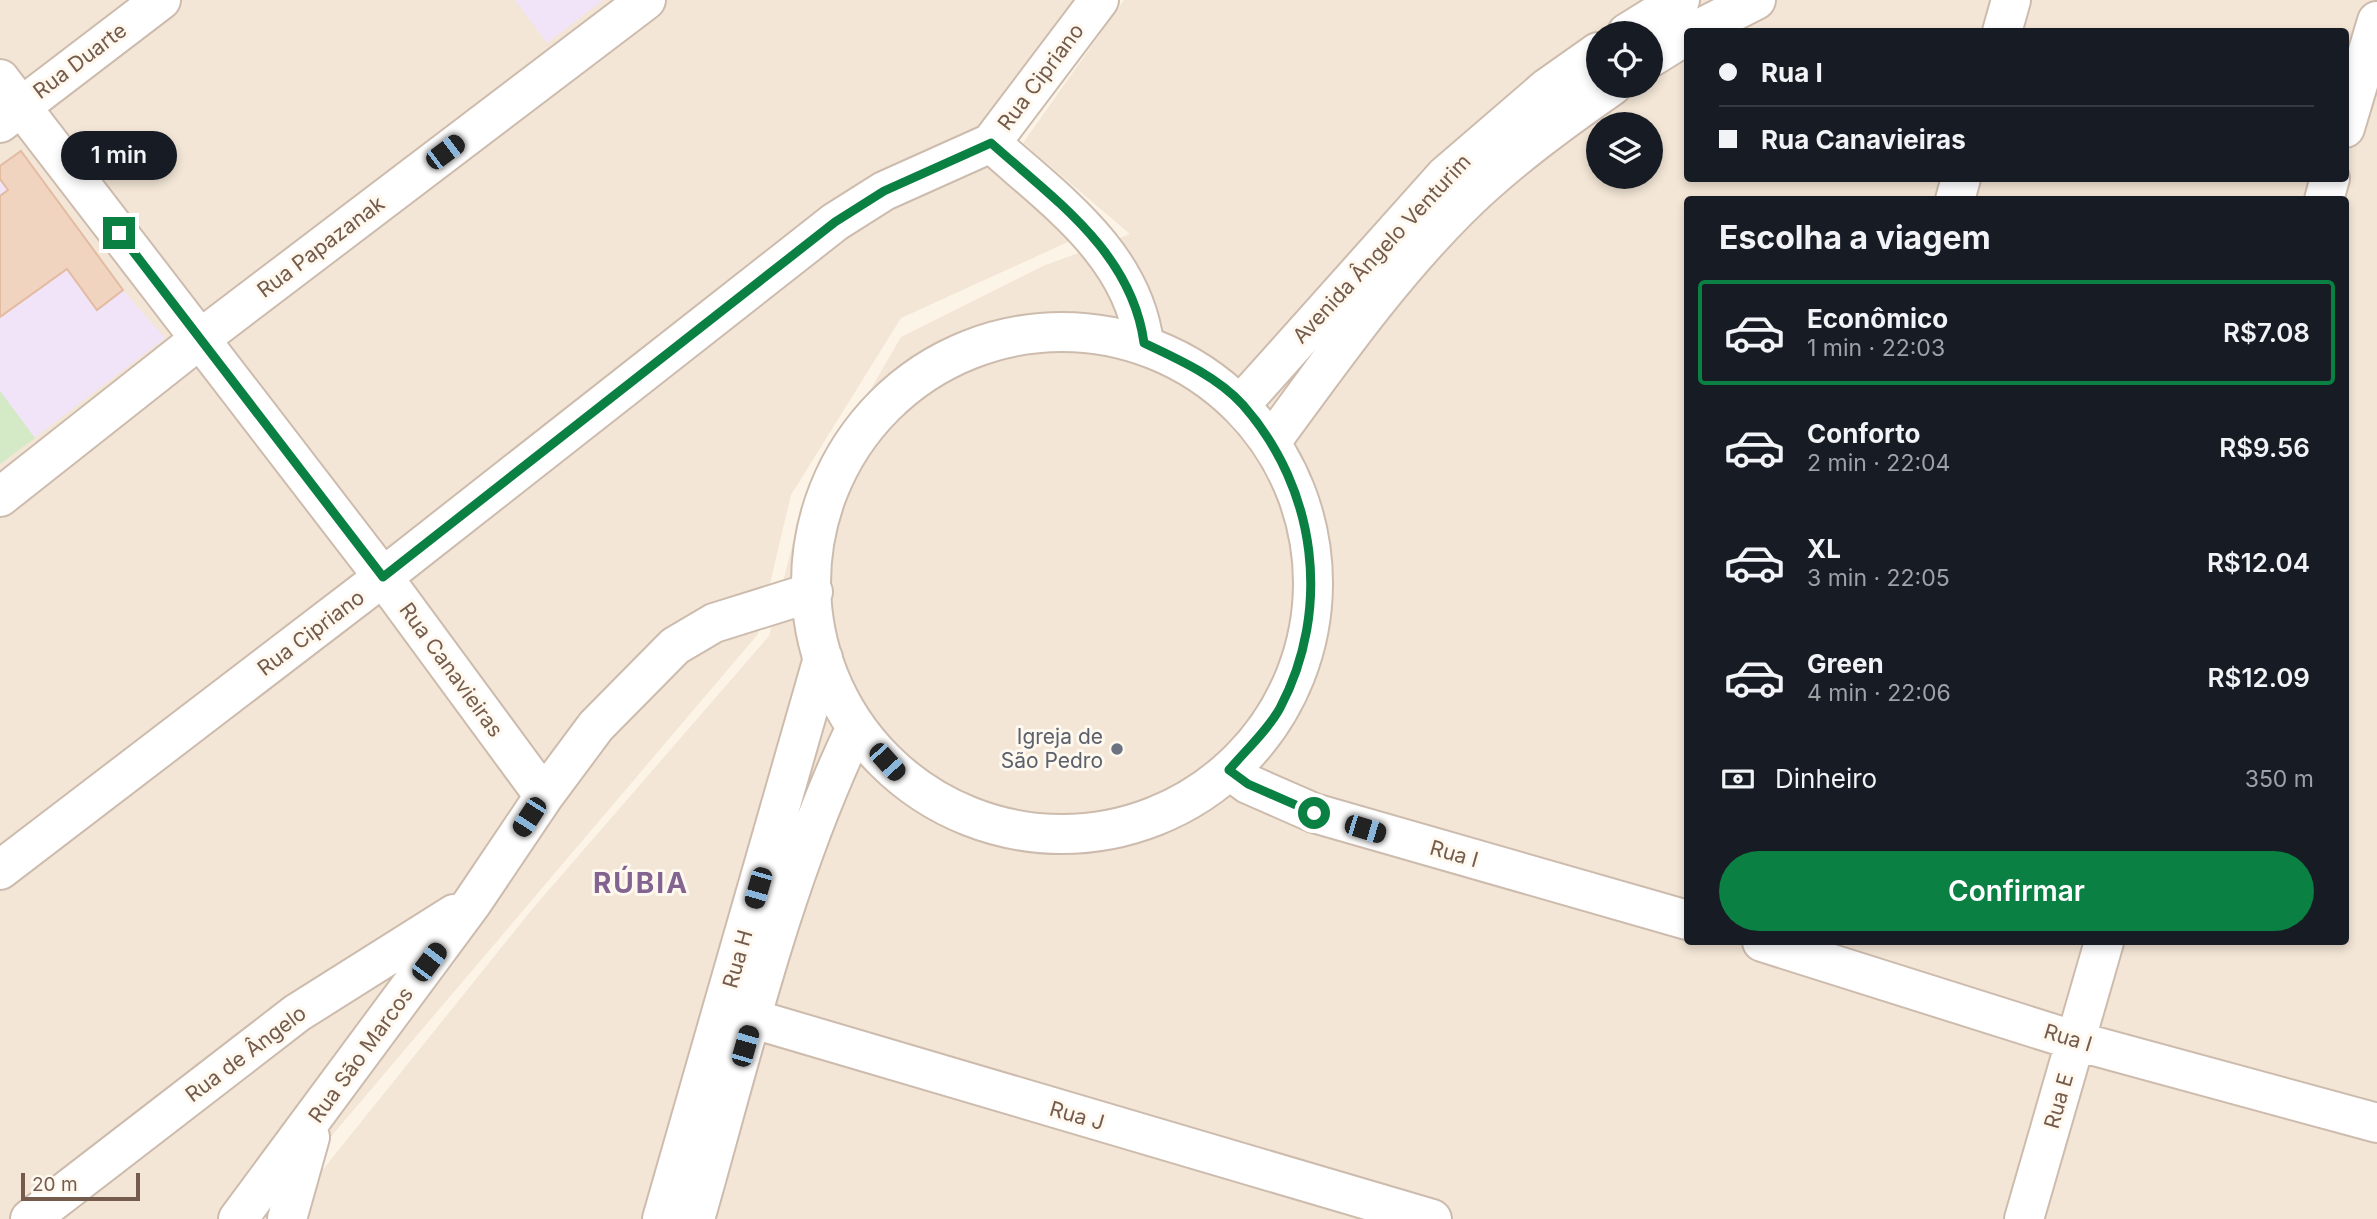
<!DOCTYPE html>
<html lang="pt">
<head>
<meta charset="utf-8">
<style>
  body { margin:0; font-family:Inter,sans-serif; background:#20242c; color:#f1f3f6; height:100vh; display:flex; flex-direction:column; font-size:26px; white-space:nowrap }
  * { box-sizing:border-box; margin:0 }
  p { font-size:23px; color:#9ea1a6 }
  .icon { flex:none; width:38px; height:38px; fill:none; stroke:currentColor; stroke-width:2; stroke-linecap:round; stroke-linejoin:round }
  .map { position:relative; flex:1; overflow:hidden }
  .drawer { position:absolute; left:1684px; top:196px; width:665px; height:749px; display:flex; flex-direction:column; background:#171b24; border-radius:7px; box-shadow:0 4px 10px #0003 }
  .drawer>* { flex:none }
  .banner { position:absolute; left:1684px; top:28px; width:665px; height:154px; border-radius:7px; box-shadow:0 4px 10px #0003; display:grid; align-content:center; height:154px; padding:0 35px; background:#171b24 }
  .fabs { position:absolute; left:1586px; top:21px; display:grid; gap:14px }
  .fabs a { display:grid; place-items:center; width:77px; height:77px; border-radius:50%; background:#171b24; box-shadow:0 4px 10px #0003; font-size:35px }
  .scale { position:absolute; left:21px; bottom:18px; width:119px; box-sizing:border-box; padding-left:7px; border:4px solid #755b4c; border-top:0; font-size:19px; line-height:24px; white-space:nowrap; color:#755b4c; -webkit-text-stroke:5px #fef8ee; paint-order:stroke }
  .end { position:absolute; width:32px; height:32px; margin:-16px; border:9px solid #0b8043; background:#fff; box-shadow:0 0 0 4px #fff }
  .from { border-radius:50% }
  .bubble { position:absolute; height:49px; border-radius:24px; background:#171b24; box-shadow:0 4px 10px #0003; font-size:23px; font-weight:600; line-height:49px; text-align:center }
  .car { position:absolute; width:21px; height:42px; margin:-21px -10px; border-radius:9px; box-shadow:0 0 5px 2px #0007; background:linear-gradient(#222 24%,#8ab4d8 0 40%,#222 0 76%,#8ab4d8 0 86%,#222 0) }
  .banner b { display:flex; align-items:center; gap:24px; height:66px; font-size:26px }
  .banner b+b { border-top:2px solid #363941 }
  .banner i { width:18px; height:18px; background:#f1f3f6 }
  ul { padding:0; list-style:none }
  li { display:flex; align-items:center; gap:21px; height:105px; margin:0 14px 10px; padding:0 21px; border:4px solid transparent; border-radius:7px }
  li div { flex:1 }
  li b { display:block; font-size:26px }
  li em { font-style:normal; font-weight:600 }
  li.current { border-color:#0b8043 }
  li>.icon { width:63px; height:63px; stroke-width:1.5 }
  h2 { padding:0 35px; font-size:32px; line-height:84px }
  .pay { display:flex; align-items:center; gap:18px; height:77px; padding:0 35px; font-size:26px }
  .pay p { margin-inline-start:auto }
  .primary-button { display:flex; gap:14px; margin-top:auto; padding:14px 35px }
  .primary-button a { flex:1; height:80px; border-radius:42px; background:#0b8043; color:#fff; font-size:28px; font-weight:600; line-height:80px; text-align:center }
  .map>svg:first-child { display:block }
  .residential { fill:#f3e6d6; fill-rule:evenodd }
  .education { fill:#f1e4f8 }
  .green { fill:#d4e9c6 }
  .building { fill:#f0d4c0; stroke:#e3bba1; stroke-width:2 }
  .lines { fill:none; stroke-linecap:round; stroke-linejoin:round }
  .street-casing { stroke:#cdbcae; stroke-width:42 }
  .street { stroke:#fff; stroke-width:38 }
  .route { stroke:#0b8043; stroke-width:9 }
  .worship-dot { fill:#6b7280; stroke:#fef8ee; stroke-width:2.5 }
  .labels { text-anchor:middle; stroke-width:6; stroke-linejoin:round; paint-order:stroke }
  .street-label { font-size:21px; fill:#755b4c; stroke:#fef8ee }
  .worship-label { font-size:21px; fill:#5b616d; stroke:#fef8ee; text-anchor:end }
  .district-label { font-size:28px; font-weight:bold; letter-spacing:2px; fill:#836491; stroke:#fef8ee }
</style>
</head>
<body>
<div class="map">
<svg width="2377" height="1219" viewBox="0 0 2377 1219">
  <rect width="100%" height="100%" fill="#fcf4e7"/>
  <path class="residential" d="M0,0H1105L1003,137L1101,227L901,318L791,495L758,634L261,1219H0Z
    M1124,0H2377V1219H283L534,907L769,636L802,508L901,337L1043,266L1130,234L1023,143ZM1687,32H2345V178H1687ZM1598,33H1650V86H1598ZM1598,124H1650V177H1598ZM1687,200H2345V942H1687Z"/>
  <path class="education" d="M515,0H603L547,43Z
    M21,151L123,290L165,338L0,464V166Z"/>
  <path class="green" d="M0,391L35,438L0,464Z"/>
  <path class="building" d="M21,151L123,290L97,310L67,269L0,317V196L8,190L0,179V166Z"/>
  <g class="lines">
    <g class="street-casing">
      <path id="street" d="M1693,32L1756,0
        M2002,32L2011,0
        M1627,33L1680,0
        M1650,58L1687,35
        M0,79L383,577L544,796
        M0,123L161,0
        M2345,128L2377,21
        M991,143C1054,200 1132,253 1144,343
        M1955,200L1961,178
        M2324,200L2330,178
        M811 583a251 251 0 1 1 502 0a251 251 0 1 1-502 0Z
        M1242,403L1445,176L1547,88L1598,52
        M1271,442C1330,362 1387,280 1458,209C1504,163 1559,123 1612,86
        M0,497L200,339L646,0
        M1229,770L1248,784L1314,813L1687,920
        M0,870L383,577L835,222L884,191L991,143L1099,0
        M1762,942L2076,1041L2377,1123
        M723,1010L1432,1219
        M30,1219L297,1013L454,914
        M238,1219L472,903L544,796L596,726L675,646L714,623L813,592
        M287,1219L310,1137
        M662,1219L823,658
        M695,1219C742,1055 782,881 856,727
        M2024,1219L2104,942"/>
    </g>
    <use href="#street" class="street"/>
  </g>
  <g class="lines">
    <path class="route" d="M119,233L383,577L835,222L884,191L991,143C1055,200 1132,253 1144,343C1178,359 1218,377 1243,405C1317,489 1332,609 1280,708C1268,730 1245,751 1229,770L1248,784L1314,813"/>
  </g>
  <circle class="worship-dot" cx="1117" cy="749" r="7"/>
  <g class="labels">
    <g class="street-label">
      <text transform="translate(80 61) rotate(-37)" y="7">Rua Duarte</text>
      <text transform="translate(1041 77) rotate(-53)" y="7">Rua Cipriano</text>
      <text transform="translate(321 247) rotate(-37)" y="7">Rua Papazanak</text>
      <text transform="translate(1382 249) rotate(-47)" y="7">Avenida Ângelo Venturim</text>
      <text transform="translate(311 633) rotate(-37)" y="7">Rua Cipriano</text>
      <text transform="translate(451 670) rotate(54)" y="7">Rua Canavieiras</text>
      <text transform="translate(1454 854) rotate(16)" y="7">Rua I</text>
      <text transform="translate(738 959) rotate(-74)" y="7">Rua H</text>
      <text transform="translate(2068 1038) rotate(17)" y="7">Rua I</text>
      <text transform="translate(246 1054) rotate(-37)" y="7">Rua de Ângelo</text>
      <text transform="translate(361 1055) rotate(-54)" y="7">Rua São Marcos</text>
      <text transform="translate(2059 1101) rotate(-74)" y="7">Rua E</text>
      <text transform="translate(1077 1116) rotate(16)" y="7">Rua J</text>
    </g>
    <g class="worship-label">
      <text x="1103" y="744">Igreja de<tspan x="1103" dy="24">São Pedro</tspan></text>
    </g>
    <g class="district-label">
      <text x="641" y="893">RÚBIA</text>
    </g>
  </g>
</svg>
<div class="fabs">
<a><svg class="icon" aria-label="locate" viewBox="0 0 24 24"><circle cx="12" cy="12" r="6"/><path d="M12 2v4M12 18v4M2 12h4M18 12h4"/></svg></a>
<a><svg class="icon" aria-label="layers" viewBox="0 0 24 24"><path d="M12 4l9 5-9 5-9-5zM3 14l9 5 9-5"/></svg></a>
</div>
<div class="scale">20 m</div>
<i class="end from" style="left:1314px;top:813px"></i>
<i class="end" style="left:119px;top:233px"></i>
<div class="bubble" style="left:61px;top:131px;width:116px">1 min</div>
<i class="car" style="left:445px;top:152px;rotate:53deg"></i>
<i class="car" style="left:887px;top:762px;rotate:138deg"></i>
<i class="car" style="left:529px;top:817px;rotate:213deg"></i>
<i class="car" style="left:1365px;top:829px;rotate:107deg"></i>
<i class="car" style="left:758px;top:888px;rotate:196deg"></i>
<i class="car" style="left:429px;top:962px;rotate:37deg"></i>
<i class="car" style="left:745px;top:1046px;rotate:16deg"></i>
<div class="banner">
<b><i class="from"></i>Rua I</b>
<b><i></i>Rua Canavieiras</b>
</div>
<section class="drawer">
<h2>Escolha a viagem</h2>
<ul>
<li class="current"><svg class="icon" aria-label="car" viewBox="0 0 24 24"><path d="M5 17H2v-5l4-1 3-4h7l3 4 3 1v5h-3M9 17h6M6 11h13"/><circle cx="7" cy="17" r="2"/><circle cx="17" cy="17" r="2"/></svg><div><b>Econômico</b><p>1 min · 22:03</p></div><em>R$7.08</em></li>
<li><svg class="icon" aria-label="car" viewBox="0 0 24 24"><path d="M5 17H2v-5l4-1 3-4h7l3 4 3 1v5h-3M9 17h6M6 11h13"/><circle cx="7" cy="17" r="2"/><circle cx="17" cy="17" r="2"/></svg><div><b>Conforto</b><p>2 min · 22:04</p></div><em>R$9.56</em></li>
<li><svg class="icon" aria-label="car" viewBox="0 0 24 24"><path d="M5 17H2v-5l4-1 3-4h7l3 4 3 1v5h-3M9 17h6M6 11h13"/><circle cx="7" cy="17" r="2"/><circle cx="17" cy="17" r="2"/></svg><div><b>XL</b><p>3 min · 22:05</p></div><em>R$12.04</em></li>
<li><svg class="icon" aria-label="car" viewBox="0 0 24 24"><path d="M5 17H2v-5l4-1 3-4h7l3 4 3 1v5h-3M9 17h6M6 11h13"/><circle cx="7" cy="17" r="2"/><circle cx="17" cy="17" r="2"/></svg><div><b>Green</b><p>4 min · 22:06</p></div><em>R$12.09</em></li>
</ul>
<div class="pay"><svg class="icon" aria-label="cash" viewBox="0 0 24 24"><path d="M3 7h18v10H3z"/><circle cx="12" cy="12" r="2"/></svg>Dinheiro<p>350 m</p></div>
<div class="primary-button"><a>Confirmar</a></div>
</section>
</div>
</body>
</html>
